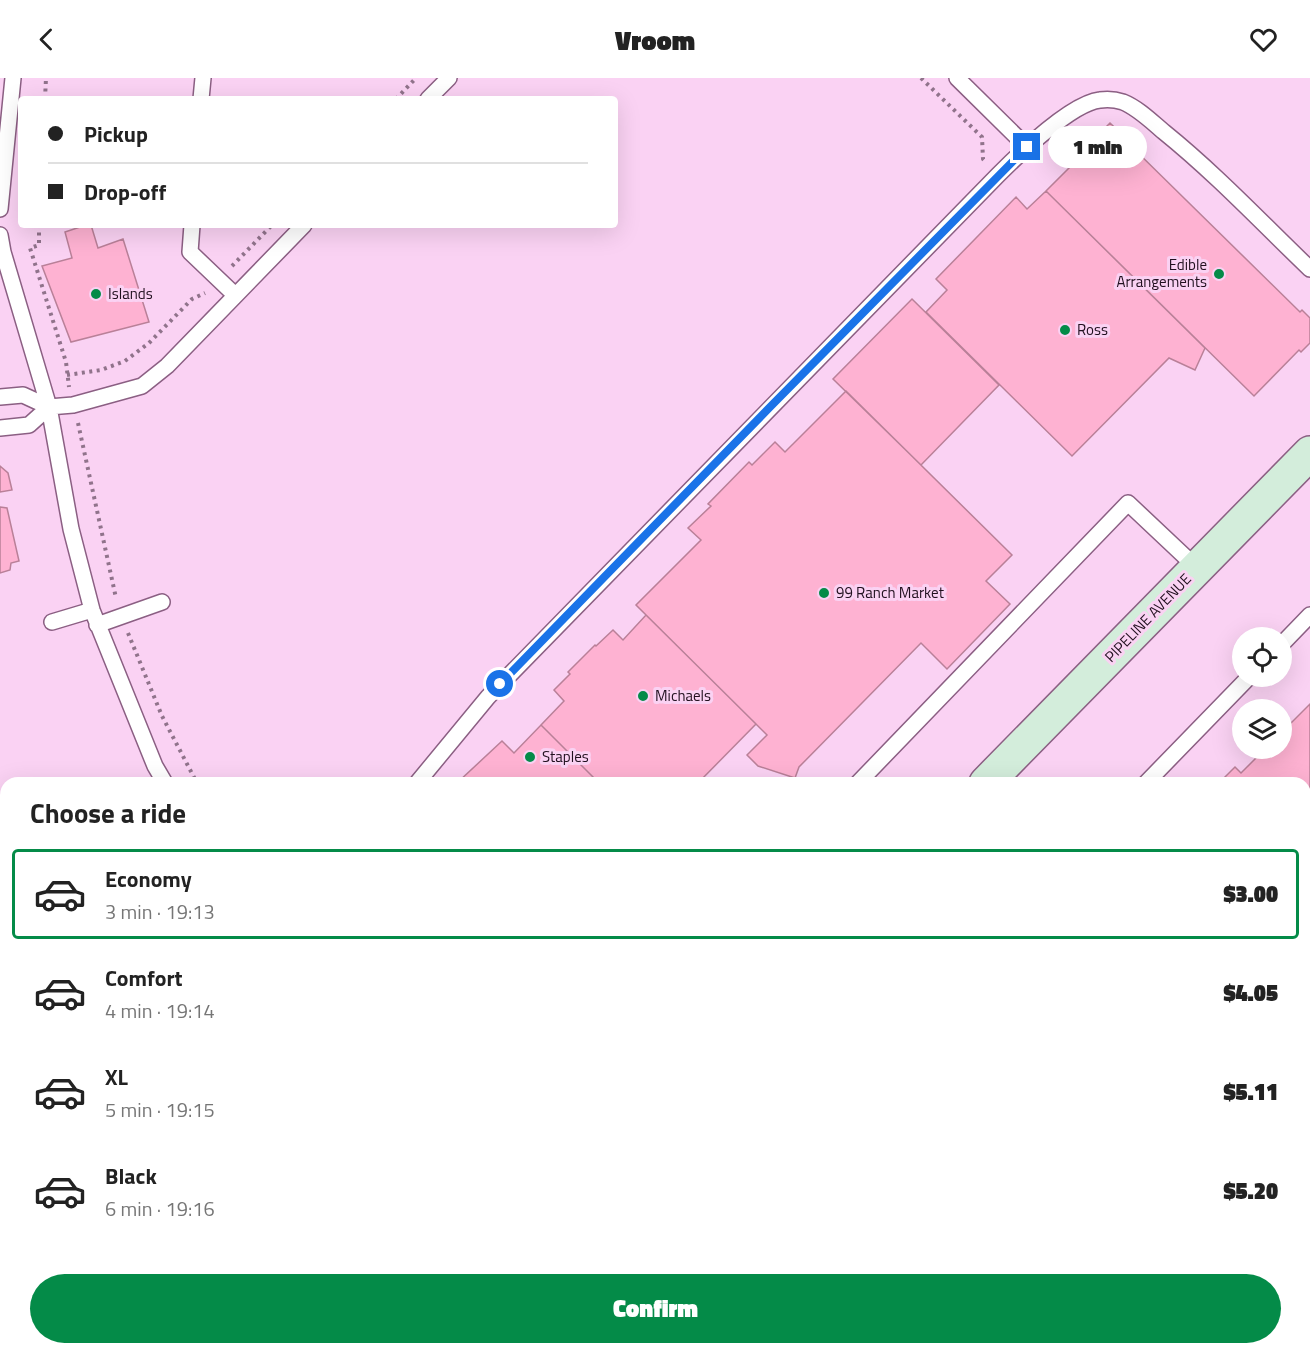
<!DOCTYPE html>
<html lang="en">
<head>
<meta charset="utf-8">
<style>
  body { margin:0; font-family:"Titillium Web",sans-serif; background:#f2f2f2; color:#222; height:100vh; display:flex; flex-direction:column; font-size:22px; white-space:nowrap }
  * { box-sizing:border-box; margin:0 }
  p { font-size:20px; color:#767676 }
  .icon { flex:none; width:33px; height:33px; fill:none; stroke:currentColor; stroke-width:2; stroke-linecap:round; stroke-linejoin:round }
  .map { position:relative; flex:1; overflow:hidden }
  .details { position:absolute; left:0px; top:699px; width:1311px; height:578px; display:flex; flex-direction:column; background:#fff; border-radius:18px 18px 0 0; box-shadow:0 6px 24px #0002 }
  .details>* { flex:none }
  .banner { position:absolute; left:18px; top:18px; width:600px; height:132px; border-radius:6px; box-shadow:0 6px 24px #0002; display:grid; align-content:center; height:132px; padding:0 30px; background:#fff }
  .fabs { position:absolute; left:1232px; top:549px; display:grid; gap:12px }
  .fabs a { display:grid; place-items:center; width:60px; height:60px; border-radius:50%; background:#fff; box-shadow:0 6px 24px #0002; font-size:30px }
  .end { position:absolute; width:27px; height:27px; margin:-14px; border:8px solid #1a73e8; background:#fff; box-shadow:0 0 0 3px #fff }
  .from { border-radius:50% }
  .bubble { position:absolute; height:42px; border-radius:21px; background:#fff; box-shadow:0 6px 24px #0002; font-size:20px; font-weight:800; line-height:42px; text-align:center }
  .banner b { display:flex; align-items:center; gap:21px; height:57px; font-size:22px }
  .banner b+b { border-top:2px solid #e0e0e0 }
  .banner i { width:15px; height:15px; background:#222 }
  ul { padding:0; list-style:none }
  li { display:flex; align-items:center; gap:18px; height:90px; margin:0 12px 9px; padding:0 18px; border:3px solid transparent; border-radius:6px }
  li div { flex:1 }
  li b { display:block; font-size:22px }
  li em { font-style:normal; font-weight:800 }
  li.on { border-color:#048b48 }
  li>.icon { width:54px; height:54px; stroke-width:1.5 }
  h2 { padding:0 30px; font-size:27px; line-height:72px }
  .action { display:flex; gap:12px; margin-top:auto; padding:12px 30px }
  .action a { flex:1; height:69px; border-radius:36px; background:#048b48; color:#fff; font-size:24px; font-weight:800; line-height:69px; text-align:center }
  header { display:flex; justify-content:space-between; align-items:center; height:78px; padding:0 30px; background:#fff; font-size:27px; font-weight:800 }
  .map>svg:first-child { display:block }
  .building { fill:#feb2d2; stroke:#b98098; stroke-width:1.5 }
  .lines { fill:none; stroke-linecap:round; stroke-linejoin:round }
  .lane-casing { stroke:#8b5f83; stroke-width:18 }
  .secondary-casing { stroke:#8b5f83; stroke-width:36 }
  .primary-casing { stroke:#528463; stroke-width:36 }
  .path { stroke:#90738b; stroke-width:4; stroke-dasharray:3 4.5; stroke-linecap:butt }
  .lane { stroke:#fff; stroke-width:15 }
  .secondary { stroke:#d3eddb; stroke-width:33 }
  .primary { stroke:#a7dbb8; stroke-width:33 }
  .route { stroke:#1a73e8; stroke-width:8 }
  .poi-dot { fill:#048b48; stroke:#fad2f3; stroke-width:2 }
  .labels { text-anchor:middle; stroke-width:6; stroke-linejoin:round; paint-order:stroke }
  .poi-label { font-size:15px; fill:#21101f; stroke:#fad2f3; text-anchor:start }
  .street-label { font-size:15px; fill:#21101f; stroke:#fad2f3 }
</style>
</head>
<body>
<header><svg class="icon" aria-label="back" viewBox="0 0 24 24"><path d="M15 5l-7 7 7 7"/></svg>Vroom<svg class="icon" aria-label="heart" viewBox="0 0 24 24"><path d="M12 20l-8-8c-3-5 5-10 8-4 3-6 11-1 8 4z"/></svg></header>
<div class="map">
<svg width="1310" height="1276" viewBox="0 0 1310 1276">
  <rect width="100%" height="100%" fill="#fad2f3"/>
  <path class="building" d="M1110,45L1132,66L1130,67L1300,234L1302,232L1310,240V265L1301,274L1299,272L1254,318L1046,113L1091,68L1089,66Z
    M1046,113L1205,270L1195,292L1169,280L1072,378L926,234L947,212L936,201L1016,119L1027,131Z
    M86,147H91L98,170L123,161L149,244L71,264L42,188L72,180L65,154Z
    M912,221L999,307L921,387L833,301Z
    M846,313L1012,477L986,503L1010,526L947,591L921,565L799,689L795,700L758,688L747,677L767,657L636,527L701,462L688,450L711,428L708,426L749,384L752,387L775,364L785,374Z
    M0,388L8,395L12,412L0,414Z
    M0,429L7,430L19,483L11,485L10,492L0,495Z
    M646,537L756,646L698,705H599L541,647L564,623L554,612L570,596L568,594L595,567L596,568L613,552L623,562Z
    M1310,626V917L1305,912V705H1219L1235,689L1241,695L1266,670H1281V655Z
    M541,647L599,705H457L502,663L514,675Z
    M0,1107L6,1115V1141L0,1146Z
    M161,1270L167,1276H46L41,1271Z
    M525,1270H630L635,1276H519Z
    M857,1270H1297L1303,1276H862Z"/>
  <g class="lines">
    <g class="lane-casing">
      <path id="lane" d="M957,0L1027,69
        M201,21L203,0
        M428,21L449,0
        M0,131L13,0
        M192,147L190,174L235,217
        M0,157L3,174L49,329L71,451L92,532L155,688L165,705
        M0,319L23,317L49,329L73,327L142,308L167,288L304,147
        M0,350L29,347L49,329
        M52,544L92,532
        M97,547L162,524
        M1281,567L1310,537
        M417,705L488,619L998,97C1019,76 1072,25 1100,22C1107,21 1117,22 1123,24C1138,30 1152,44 1164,54C1216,96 1262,145 1310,191
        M858,705L1128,425L1197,490
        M1146,705L1250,598
        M1305,1111L1310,1116
        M0,1225L6,1219
        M667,1270L673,1276
        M792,1270L797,1276"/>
    </g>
    <g class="secondary-casing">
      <path id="secondary" d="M986,705L1310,375
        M378,1276L383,1270
        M441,1276L447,1270"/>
    </g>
    <g class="primary-casing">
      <path id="primary" d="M0,888L6,897
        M0,990L6,999
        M254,1270L260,1276
        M339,1270L344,1276"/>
    </g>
    <path class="path" d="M921,0L982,59L983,81L986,84
      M45,21L46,0
      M396,21L416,0
      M39,147V167L30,170L66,284L69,309
      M232,188L272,147
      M67,297L101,292L125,283L149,265L192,221L205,215
      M78,345L116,520
      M128,555L162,638L197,705"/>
    <use href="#lane" class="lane"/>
    <use href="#secondary" class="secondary"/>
    <use href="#primary" class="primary"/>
  </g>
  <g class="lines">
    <path class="route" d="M500,606L771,328L1027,69"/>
  </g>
  <g class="poi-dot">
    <circle cx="1219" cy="196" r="6"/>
    <circle cx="96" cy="216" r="6"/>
    <circle cx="1065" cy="252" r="6"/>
    <circle cx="824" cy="515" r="6"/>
    <circle cx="643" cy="618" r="6"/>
    <circle cx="530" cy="679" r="6"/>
  </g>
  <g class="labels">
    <g class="poi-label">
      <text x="1207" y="192" text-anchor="end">Edible<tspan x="1207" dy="17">Arrangements</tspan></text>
      <text x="108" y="221">Islands</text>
      <text x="1077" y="257">Ross</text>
      <text x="836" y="520">99 Ranch Market</text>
      <text x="655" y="623">Michaels</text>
      <text x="542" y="684">Staples</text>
    </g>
    <g class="street-label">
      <text transform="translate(1148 540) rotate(-46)" y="5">PIPELINE AVENUE</text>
    </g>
  </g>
</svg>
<div class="fabs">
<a><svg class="icon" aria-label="locate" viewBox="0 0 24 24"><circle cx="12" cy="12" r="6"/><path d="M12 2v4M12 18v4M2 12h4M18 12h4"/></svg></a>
<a><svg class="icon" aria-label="layers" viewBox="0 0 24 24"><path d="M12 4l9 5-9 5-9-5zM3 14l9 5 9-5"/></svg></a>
</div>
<i class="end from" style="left:500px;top:606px"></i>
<i class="end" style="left:1027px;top:69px"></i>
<div class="bubble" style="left:1048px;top:48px;width:99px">1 min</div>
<div class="banner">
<b><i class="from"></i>Pickup</b>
<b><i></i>Drop-off</b>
</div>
<section class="details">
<h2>Choose a ride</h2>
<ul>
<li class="on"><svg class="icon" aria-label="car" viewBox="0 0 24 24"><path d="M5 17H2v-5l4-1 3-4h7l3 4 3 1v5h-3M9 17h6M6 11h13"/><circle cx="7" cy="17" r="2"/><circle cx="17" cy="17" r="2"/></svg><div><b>Economy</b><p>3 min · 19:13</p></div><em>$3.00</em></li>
<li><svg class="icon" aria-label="car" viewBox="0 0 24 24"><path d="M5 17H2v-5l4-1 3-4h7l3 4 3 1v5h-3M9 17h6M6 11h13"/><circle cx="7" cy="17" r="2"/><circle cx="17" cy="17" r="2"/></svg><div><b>Comfort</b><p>4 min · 19:14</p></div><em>$4.05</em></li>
<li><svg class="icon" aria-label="car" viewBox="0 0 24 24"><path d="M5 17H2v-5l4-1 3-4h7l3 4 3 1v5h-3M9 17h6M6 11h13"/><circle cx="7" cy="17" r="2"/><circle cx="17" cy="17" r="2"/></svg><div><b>XL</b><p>5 min · 19:15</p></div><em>$5.11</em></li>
<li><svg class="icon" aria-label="car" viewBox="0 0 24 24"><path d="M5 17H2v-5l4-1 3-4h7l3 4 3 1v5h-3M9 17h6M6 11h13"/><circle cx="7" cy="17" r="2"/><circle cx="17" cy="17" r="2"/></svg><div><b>Black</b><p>6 min · 19:16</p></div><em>$5.20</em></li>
</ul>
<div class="action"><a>Confirm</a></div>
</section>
</div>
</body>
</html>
